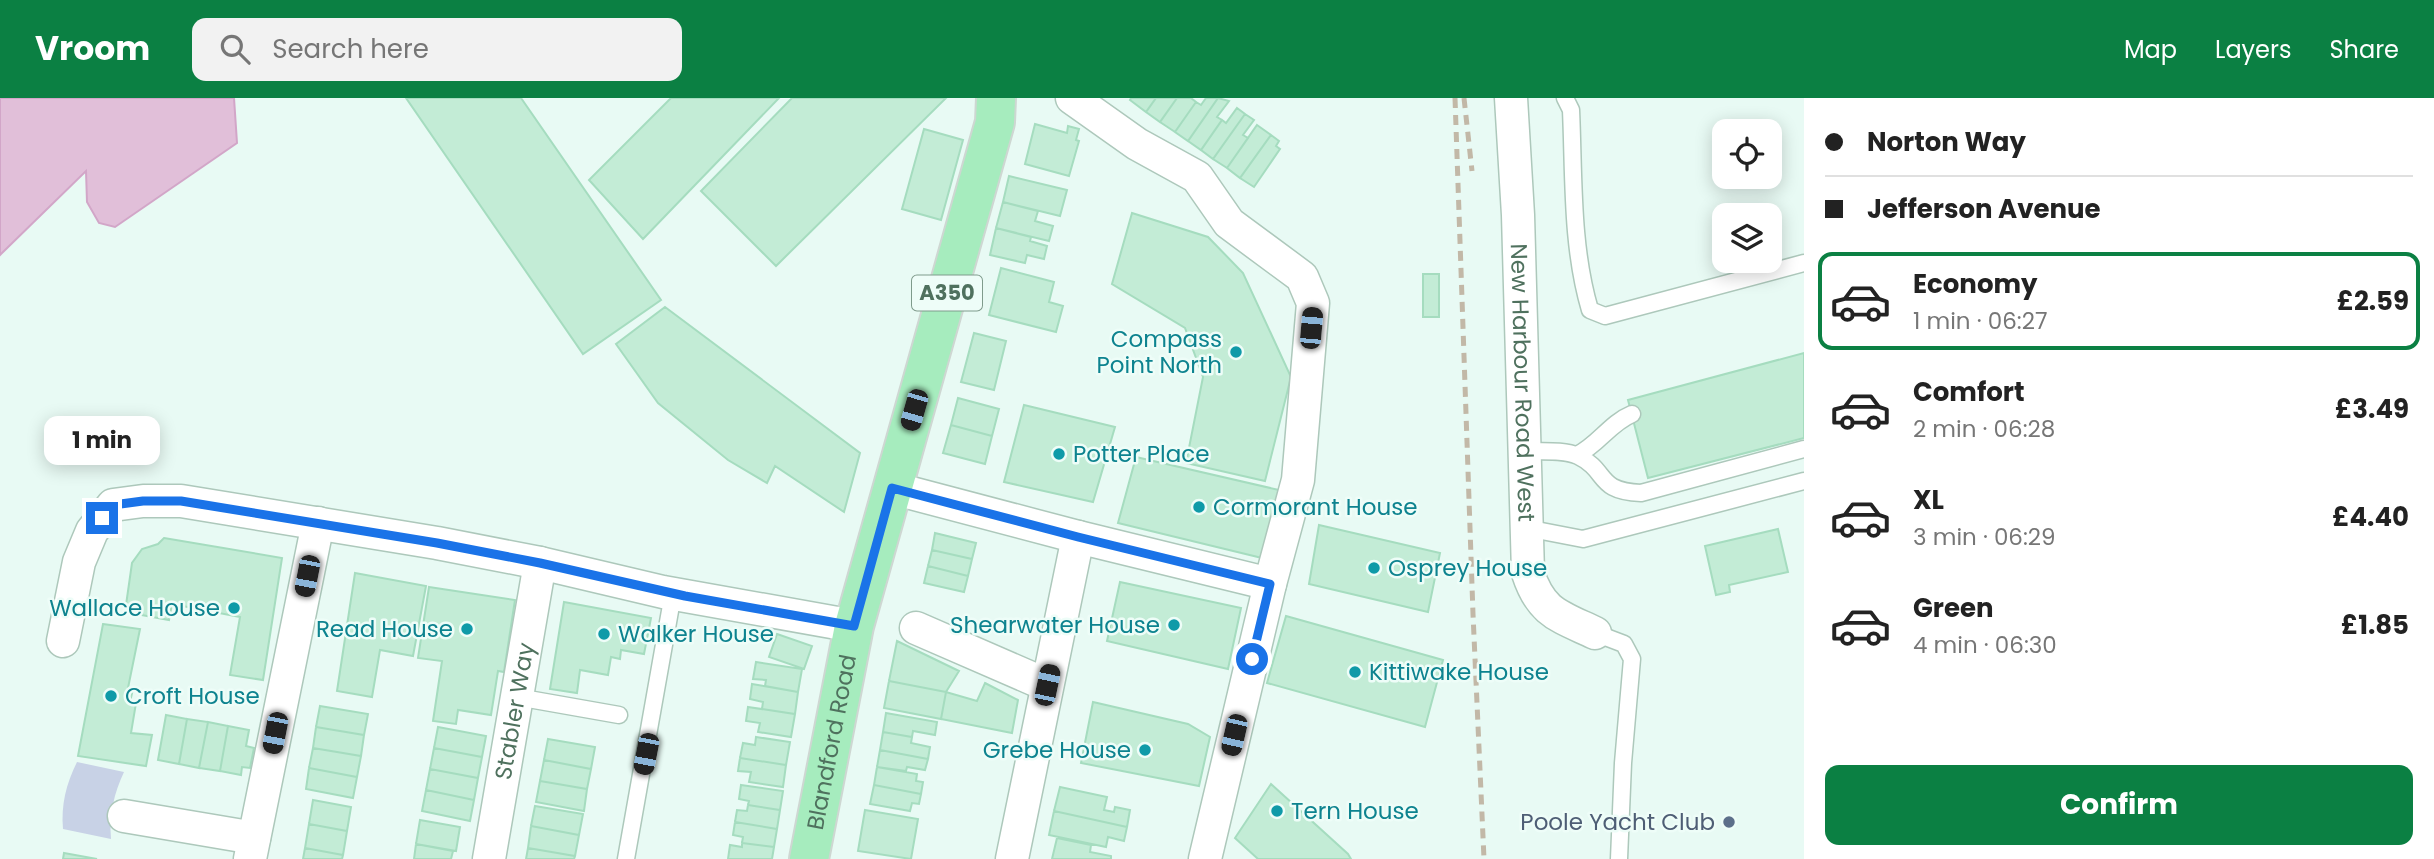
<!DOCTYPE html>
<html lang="en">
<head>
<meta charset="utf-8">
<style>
  body { margin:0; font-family:Poppins,sans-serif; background:#f2f2f2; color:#222; height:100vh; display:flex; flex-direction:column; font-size:26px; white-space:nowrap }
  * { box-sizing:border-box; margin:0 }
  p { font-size:23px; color:#767676 }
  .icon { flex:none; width:38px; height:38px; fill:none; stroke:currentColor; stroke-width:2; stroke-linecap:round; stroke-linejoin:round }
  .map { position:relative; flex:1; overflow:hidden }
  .sheet { display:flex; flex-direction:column; background:#fff; width:630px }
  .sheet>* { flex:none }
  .guide { display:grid; align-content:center; height:154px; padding:0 21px; background:#fff }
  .controls { position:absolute; left:1712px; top:21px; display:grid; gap:14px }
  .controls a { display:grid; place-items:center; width:70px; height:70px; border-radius:14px; background:#fff; box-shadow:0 4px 18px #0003; font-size:35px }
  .end { position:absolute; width:32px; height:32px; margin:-16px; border:9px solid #1a73e8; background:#fff; box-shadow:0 0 0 4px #fff }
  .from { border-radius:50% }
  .bubble { position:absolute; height:49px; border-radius:14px; background:#fff; box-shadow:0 4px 18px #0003; font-size:23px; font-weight:700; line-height:49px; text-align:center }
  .car { position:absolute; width:21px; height:42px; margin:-21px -10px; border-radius:9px; box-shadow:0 0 5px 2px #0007; background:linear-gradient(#222 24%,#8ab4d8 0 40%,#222 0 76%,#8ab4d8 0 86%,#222 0) }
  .guide b { display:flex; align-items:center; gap:24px; height:66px; font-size:26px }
  .guide b+b { border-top:2px solid #e0e0e0 }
  .guide i { width:18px; height:18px; background:#222 }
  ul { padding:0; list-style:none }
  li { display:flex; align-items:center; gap:21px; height:98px; margin:0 14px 10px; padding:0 7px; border:4px solid transparent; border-radius:14px }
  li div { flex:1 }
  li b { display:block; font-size:26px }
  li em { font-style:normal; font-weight:700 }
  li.active { border-color:#0b8043 }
  li>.icon { width:63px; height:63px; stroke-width:1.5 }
  .primary-button { display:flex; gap:14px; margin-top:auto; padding:14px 21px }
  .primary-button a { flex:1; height:80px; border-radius:14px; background:#0b8043; color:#fff; font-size:28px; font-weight:700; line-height:80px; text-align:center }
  header { display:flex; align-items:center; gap:42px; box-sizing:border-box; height:98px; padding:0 35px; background:#0b8043; color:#fff }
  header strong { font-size:33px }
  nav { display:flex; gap:38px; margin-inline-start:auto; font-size:24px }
  .search { width:490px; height:63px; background:#f2f2f2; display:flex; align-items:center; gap:18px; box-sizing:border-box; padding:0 24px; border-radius:14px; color:#767676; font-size:26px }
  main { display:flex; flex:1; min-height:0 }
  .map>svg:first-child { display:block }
  .green { fill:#c8d2e6 }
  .water { fill:#e1bfd9; stroke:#d2a6c8; stroke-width:2 }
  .building { fill:#c3ecd6; stroke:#a5dcbf; stroke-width:2 }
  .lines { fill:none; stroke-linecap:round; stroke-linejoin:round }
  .lane-casing { stroke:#adc8bb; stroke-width:19 }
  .street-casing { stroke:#adc8bb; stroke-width:35 }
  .highway-casing { stroke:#ced7d2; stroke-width:42 }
  .lane { stroke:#fff; stroke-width:16 }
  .street { stroke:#fff; stroke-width:32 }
  .highway { stroke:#a6ecbe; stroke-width:38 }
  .rail { stroke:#c2b8a7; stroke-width:5; stroke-dasharray:10 7; stroke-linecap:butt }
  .route { stroke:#1a73e8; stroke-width:9 }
  .culture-dot { fill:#0f9aa8; stroke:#eefdf8; stroke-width:2.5 }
  .service-dot { fill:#5c6f8a; stroke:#eefdf8; stroke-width:2.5 }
  .labels { text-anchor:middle; stroke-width:5; stroke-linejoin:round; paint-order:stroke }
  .shield { fill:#eefdf8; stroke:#7f9b8c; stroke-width:2 }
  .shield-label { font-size:21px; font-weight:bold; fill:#4f715e }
  .culture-label { font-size:23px; fill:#0d838f; stroke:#eefdf8; text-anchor:start }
  .street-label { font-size:23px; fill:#4f715e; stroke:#eefdf8 }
  .service-label { font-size:23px; fill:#4e5e75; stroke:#eefdf8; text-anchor:end }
</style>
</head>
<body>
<header>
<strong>Vroom</strong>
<div class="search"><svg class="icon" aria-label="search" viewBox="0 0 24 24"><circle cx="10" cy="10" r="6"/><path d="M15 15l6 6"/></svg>Search here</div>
<nav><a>Map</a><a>Layers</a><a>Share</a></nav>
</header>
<main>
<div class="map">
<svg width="1804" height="761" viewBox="0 0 1804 761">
  <rect width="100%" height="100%" fill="#e8faf4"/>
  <path class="green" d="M77,664L124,674C114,695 109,717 111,741L63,731C61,707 66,686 77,664Z"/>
  <path class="water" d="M0,0H234L237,45L115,129L99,125L87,104L86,73L0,157Z"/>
  <path class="building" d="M406,0H521L661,202L583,256Z
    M671,0H779L643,141L589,82Z
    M792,0H946L776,168L701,93Z
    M1131,0H1156L1146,14L1130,2Z
    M1156,0H1177L1160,24L1146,14Z
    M1177,0H1191L1196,4L1175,34L1160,24Z
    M1206,0H1218L1188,43L1175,34L1196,4L1201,7Z
    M1218,0L1229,3L1217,19L1222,22L1201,52L1188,43Z
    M1237,10L1245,16L1213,61L1201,52L1222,22L1226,25Z
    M1245,16L1254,22L1243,37L1248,40L1227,70L1213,61Z
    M1035,26L1067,35L1068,28L1079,31L1076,42L1079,43L1069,78L1025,66Z
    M1257,27L1271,37L1240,80L1227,70Z
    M924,31L963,42L941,122L902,111Z
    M1271,37L1279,43L1276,48L1280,51L1254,89L1240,80Z
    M1009,78L1067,92L1060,118L1003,104Z
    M1003,104L1038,113L1035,123L1053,128L1049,143L996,130Z
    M1132,115L1208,139L1243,175L1291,279L1265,383L1186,365L1203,279L1185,230L1112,186Z
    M996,130L1031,139L1030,143L1047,148L1044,161L1027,157L1025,165L990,157Z
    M1001,170L1054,184L1049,204L1063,208L1056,234L989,217Z
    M1423,176H1439V219H1423Z
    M665,209L860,355L844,414L775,368L767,385L728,362L658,305L616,246Z
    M974,235L1006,243L994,292L961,284Z
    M1804,255V340L1648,380L1628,302Z
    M958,300L999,311L992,338L951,327Z
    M1024,307L1115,329L1093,404L1004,384Z
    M951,327L992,338L985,366L943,355Z
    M1136,359L1279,392L1262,460L1118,425Z
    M1319,427L1440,455L1428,514L1309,486Z
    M1778,431L1788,474L1729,487L1730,494L1716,497L1705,448Z
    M935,435L976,445L972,461L932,452Z
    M164,440L282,460L263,582L230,577L240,519L172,506L169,522L125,514L132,465L142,451L158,446Z
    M932,452L972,461L968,478L928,468Z
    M928,468L968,478L964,494L924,485Z
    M355,475L426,488L413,558L380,552L372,599L337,593Z
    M1120,484L1241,510L1228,571L1107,543Z
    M429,489L515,502L504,574L498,573L491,617L458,612L456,626L433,623L442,563L418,560Z
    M564,504L651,520L644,556L621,552L620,561L611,559L608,577L580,572L577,595L550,591Z
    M1286,518L1443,562L1425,629L1267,585Z
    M103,526L140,531L128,590L133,591L130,604L136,605L131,635L152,637L146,668L78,658Z
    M777,536L812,548L804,571L769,559Z
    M897,543L959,573L946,594L889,583Z
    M756,564L802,571L798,594L765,588L766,582L753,581Z
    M889,583L946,594L941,621L884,610Z
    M985,585L1018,602L1012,635L941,621L946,594L977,603Z
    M752,586L798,594L795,616L762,611L763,604L750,601Z
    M1093,604L1188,626L1210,639L1199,688L1081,665Z
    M320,608L368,616L364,637L316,629Z
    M748,609L795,616L791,639L758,634L760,625L746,623Z
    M886,615L937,624L935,637L913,633L912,639L883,634Z
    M166,617L187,621L179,666L158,662Z
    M187,621L208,624L199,670L179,666Z
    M208,624L228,628L220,673L199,670Z
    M228,628L249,632L246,648L254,650L250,670L242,669L241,677L220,673Z
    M316,629L364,637L361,658L313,650Z
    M438,629L486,638L482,659L434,650Z
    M883,634L912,639L911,645L930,649L928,661L880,652Z
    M756,639L790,644L786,667L740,660L743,645L755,647Z
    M548,641L595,649L591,671L544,662Z
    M313,650L361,658L357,679L309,670Z
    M434,650L482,659L478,680L430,671Z
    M880,652L928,661L925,672L907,669L906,673L877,669Z
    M740,660L786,667L783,689L749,684L751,674L738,673Z
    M544,662L591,671L587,691L540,683Z
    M877,669L917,676L916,683L923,684L921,696L874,687Z
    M309,670L357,679L353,700L306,691Z
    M430,671L478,680L474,702L426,692Z
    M540,683L587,691L584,713L536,704Z
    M1271,686L1348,756L1351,761H1258L1235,740Z
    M741,687L783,693L780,712L748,707L749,703L739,701Z
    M874,687L921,696L919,706L912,705L910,713L870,706Z
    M1060,689L1107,699L1104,712L1114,714L1115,709L1130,712L1127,729L1054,713Z
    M426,692L474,702L470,723L422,713Z
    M313,702L351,709L347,733L309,726Z
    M748,707L780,712L777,731L735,724L737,712L747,713Z
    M535,708L583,716L579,737L531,728Z
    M865,712L918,721L911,761L858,753Z
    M1054,713L1127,729L1124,743L1108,739L1106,749L1049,737Z
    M420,722L460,729L456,753L416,746Z
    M735,724L777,731L774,749L742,745L743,739L733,737Z
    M309,726L347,733L343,757L305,750Z
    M531,728L579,737L575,758L528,750Z
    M1057,740L1091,747L1090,754L1111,758V761H1052Z
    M742,745L774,749L772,761H728L730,747L742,749Z
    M416,746L453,753L451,761H414Z
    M305,750L343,757L342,761H303Z
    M528,750L575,758L574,761H526Z
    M64,755L97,761H63Z"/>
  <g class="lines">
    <g class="lane-casing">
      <path id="lane" d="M1565,0L1571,12C1574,78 1571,148 1590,212L1605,218L1804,165
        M1523,353C1540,354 1563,351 1578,358C1609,373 1595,393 1641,395L1804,351
        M1577,357C1598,347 1610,325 1632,316
        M1526,430L1583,441L1804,383
        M1595,535L1624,546L1632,561L1623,665L1619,761
        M517,599L619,617
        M626,761L673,496"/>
    </g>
    <g class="street-casing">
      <g id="street">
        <path d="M1072,0L1137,46L1197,79L1229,125L1302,179L1313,205L1298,382L1270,486L1205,761"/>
        <path id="s1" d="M1511,0L1518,117L1528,475C1541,515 1559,518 1595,535"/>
        <path d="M892,390L1078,439L1270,486"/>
        <path d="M916,530L1047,587"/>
        <path d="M63,543L79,464L92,433L113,407L143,403H181L437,445L540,465L663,494L854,528"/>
        <path d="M124,718L254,740"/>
        <path d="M250,761L318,425"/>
        <path id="s2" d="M489,761L540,465"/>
        <path d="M1012,761L1078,439"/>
      </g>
    </g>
    <g class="highway-casing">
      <g id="highway">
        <path id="s3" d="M809,761L854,528L995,24L996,0"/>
      </g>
    </g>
    <use href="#lane" class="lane"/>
    <use href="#street" class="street"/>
    <use href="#highway" class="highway"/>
    <path class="rail" d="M1455,0L1473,516L1484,761
      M1464,0L1472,73"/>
  </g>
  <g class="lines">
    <path class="route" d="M102,420L113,407L143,403H181L437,445L540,465L685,498L854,528L892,390L1078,439L1270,486L1252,561"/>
  </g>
  <g class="culture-dot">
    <circle cx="1236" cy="254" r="7"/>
    <circle cx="1059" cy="356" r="7"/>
    <circle cx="1199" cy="409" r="7"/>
    <circle cx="1374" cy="470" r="7"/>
    <circle cx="234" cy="510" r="7"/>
    <circle cx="1174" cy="527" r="7"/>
    <circle cx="467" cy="531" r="7"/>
    <circle cx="604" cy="536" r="7"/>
    <circle cx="1355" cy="574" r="7"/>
    <circle cx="111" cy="598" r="7"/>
    <circle cx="1145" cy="652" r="7"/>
    <circle cx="1277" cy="713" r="7"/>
  </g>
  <circle class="service-dot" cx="1729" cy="724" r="7"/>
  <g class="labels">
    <rect class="shield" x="912" y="177.5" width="70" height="35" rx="5"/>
    <g class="shield-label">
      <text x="947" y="202">A350</text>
    </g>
    <g class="culture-label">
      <text x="1222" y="249" text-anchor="end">Compass<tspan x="1222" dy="26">Point North</tspan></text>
      <text x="1073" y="364">Potter Place</text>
      <text x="1213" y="417">Cormorant House</text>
      <text x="1388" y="478">Osprey House</text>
      <text x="220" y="518" text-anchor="end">Wallace House</text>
      <text x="1160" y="535" text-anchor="end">Shearwater House</text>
      <text x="453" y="539" text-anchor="end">Read House</text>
      <text x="618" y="544">Walker House</text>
      <text x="1369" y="582">Kittiwake House</text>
      <text x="125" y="606">Croft House</text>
      <text x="1131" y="660" text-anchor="end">Grebe House</text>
      <text x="1291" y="721">Tern House</text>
    </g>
    <g class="street-label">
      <text dy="8" stroke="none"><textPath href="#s1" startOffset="285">New Harbour Road West</textPath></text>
      <text dy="8" stroke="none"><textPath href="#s2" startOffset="150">Stabler Way</textPath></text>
      <text dy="8" stroke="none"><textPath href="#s3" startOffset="119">Blandford Road</textPath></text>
    </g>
    <g class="service-label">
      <text x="1715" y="732">Poole Yacht Club</text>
    </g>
  </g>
</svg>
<div class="controls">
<a><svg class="icon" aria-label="locate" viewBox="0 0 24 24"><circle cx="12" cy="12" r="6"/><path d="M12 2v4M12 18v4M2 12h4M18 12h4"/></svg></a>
<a><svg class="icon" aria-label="layers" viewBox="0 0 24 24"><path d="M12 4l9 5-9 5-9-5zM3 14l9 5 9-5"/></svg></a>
</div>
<i class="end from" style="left:1252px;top:561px"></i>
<i class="end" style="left:102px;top:420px"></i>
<div class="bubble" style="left:44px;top:318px;width:116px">1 min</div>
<i class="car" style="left:1311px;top:230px;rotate:5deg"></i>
<i class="car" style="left:914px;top:312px;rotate:196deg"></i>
<i class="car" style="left:307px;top:478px;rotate:191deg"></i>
<i class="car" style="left:1047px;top:587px;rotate:12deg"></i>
<i class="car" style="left:275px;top:635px;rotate:191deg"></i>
<i class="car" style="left:1234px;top:637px;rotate:193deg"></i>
<i class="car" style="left:646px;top:656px;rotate:191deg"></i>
</div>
<section class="sheet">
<div class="guide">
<b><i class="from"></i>Norton Way</b>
<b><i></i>Jefferson Avenue</b>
</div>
<ul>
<li class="active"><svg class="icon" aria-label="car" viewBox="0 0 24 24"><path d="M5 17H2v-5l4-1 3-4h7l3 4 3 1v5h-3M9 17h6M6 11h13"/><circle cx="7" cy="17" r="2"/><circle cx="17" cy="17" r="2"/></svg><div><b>Economy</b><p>1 min · 06:27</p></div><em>£2.59</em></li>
<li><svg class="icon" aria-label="car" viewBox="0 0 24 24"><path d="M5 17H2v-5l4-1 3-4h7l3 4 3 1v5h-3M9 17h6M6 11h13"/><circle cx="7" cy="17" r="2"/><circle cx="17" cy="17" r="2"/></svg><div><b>Comfort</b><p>2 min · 06:28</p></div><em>£3.49</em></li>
<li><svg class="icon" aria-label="car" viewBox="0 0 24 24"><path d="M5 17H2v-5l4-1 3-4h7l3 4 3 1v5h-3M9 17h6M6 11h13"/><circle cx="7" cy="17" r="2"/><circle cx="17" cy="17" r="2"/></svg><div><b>XL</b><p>3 min · 06:29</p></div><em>£4.40</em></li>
<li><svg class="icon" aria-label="car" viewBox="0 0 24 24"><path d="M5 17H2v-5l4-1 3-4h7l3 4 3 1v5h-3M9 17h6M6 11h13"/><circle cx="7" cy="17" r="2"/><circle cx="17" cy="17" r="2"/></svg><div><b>Green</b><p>4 min · 06:30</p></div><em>£1.85</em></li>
</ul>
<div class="primary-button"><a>Confirm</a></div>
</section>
</main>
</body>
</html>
